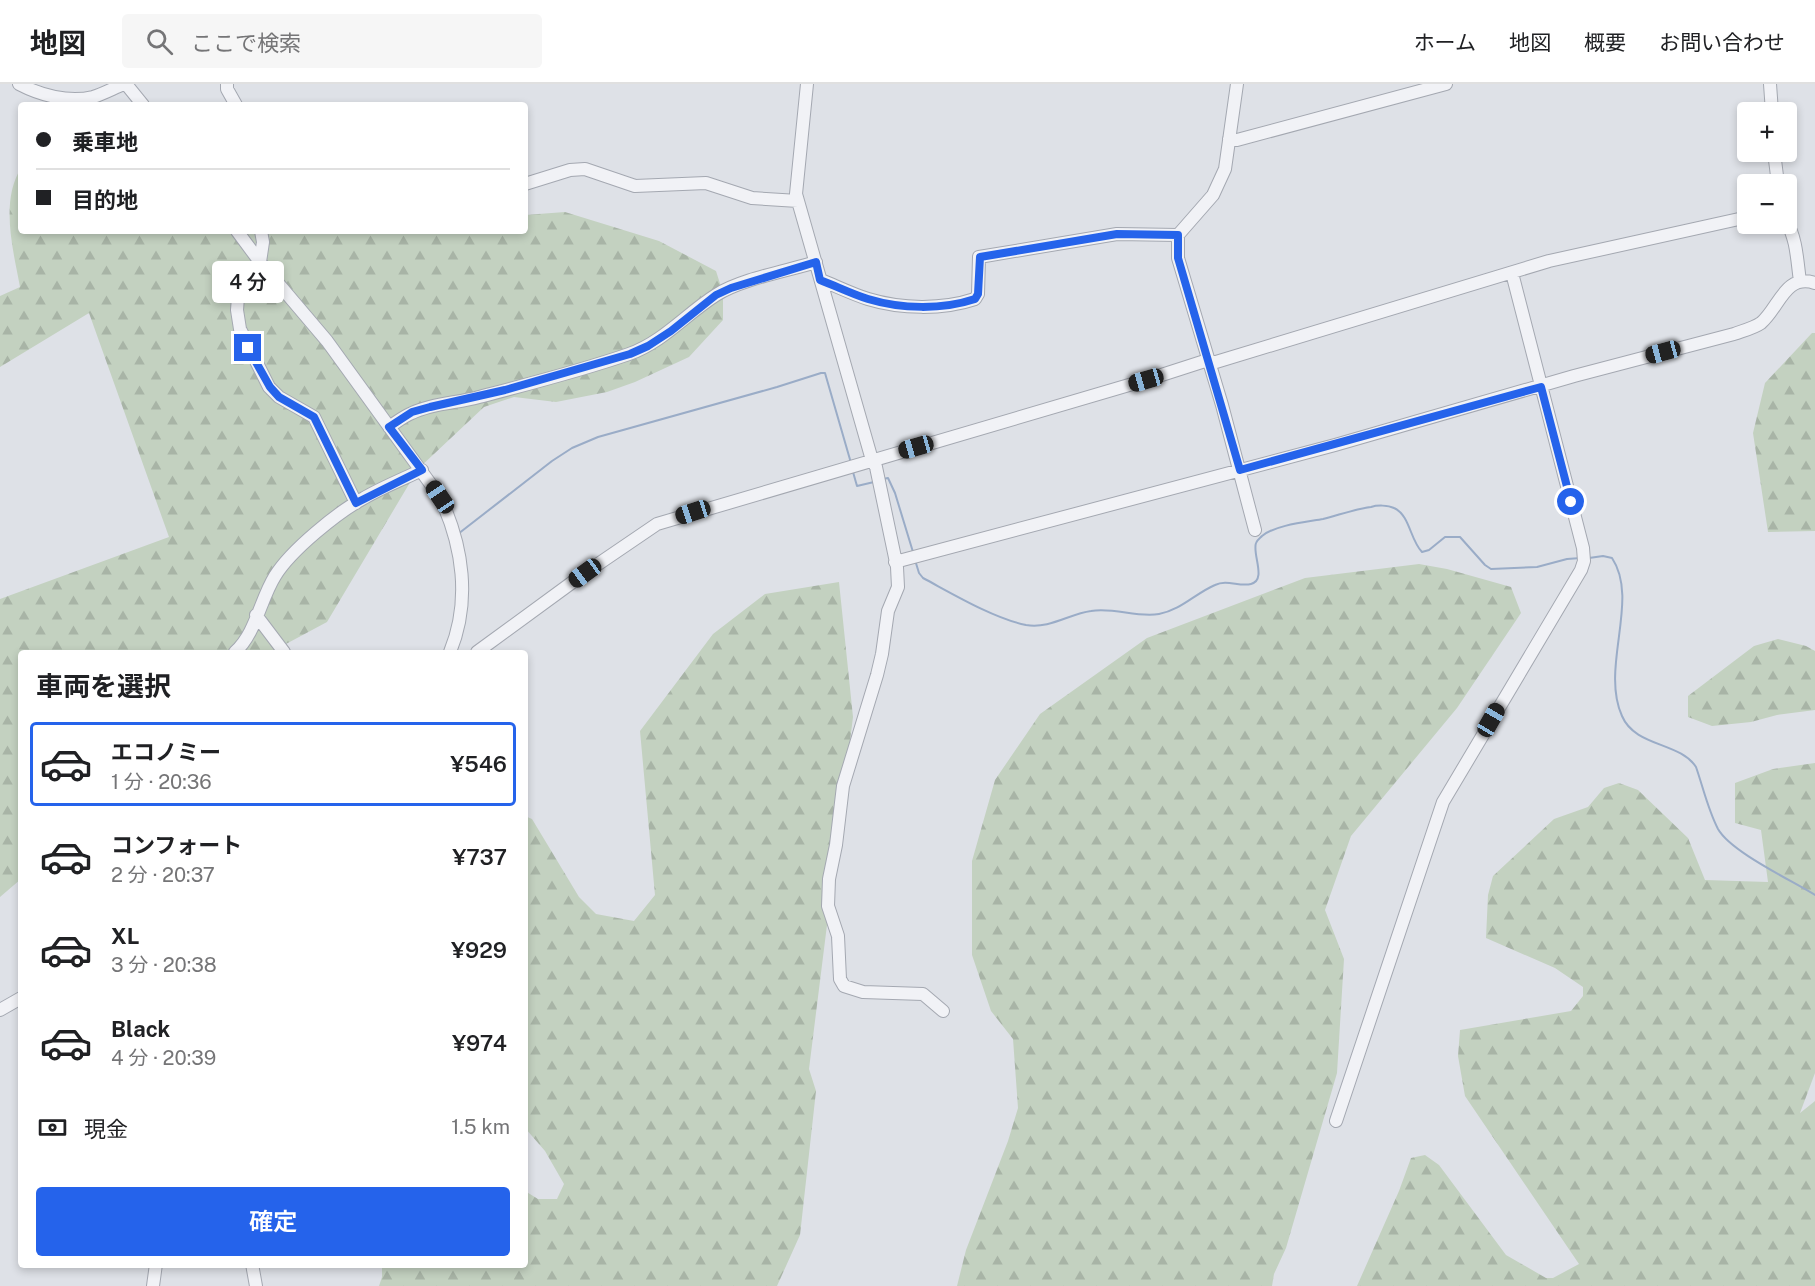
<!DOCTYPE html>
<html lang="ja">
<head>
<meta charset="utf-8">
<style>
  body { margin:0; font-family:"Public Sans","Noto Sans JP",sans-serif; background:#f6f6f6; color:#202124; height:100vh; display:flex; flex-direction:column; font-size:22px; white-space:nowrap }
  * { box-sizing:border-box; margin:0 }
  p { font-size:20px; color:#757577 }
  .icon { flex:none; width:33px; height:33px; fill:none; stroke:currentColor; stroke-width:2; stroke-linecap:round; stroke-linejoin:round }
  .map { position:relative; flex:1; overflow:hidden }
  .side { position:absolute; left:18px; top:566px; width:510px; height:618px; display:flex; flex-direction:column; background:#fff; border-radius:6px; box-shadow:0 3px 9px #0003 }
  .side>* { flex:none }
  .hud { position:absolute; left:18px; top:18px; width:510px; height:132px; border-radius:6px; box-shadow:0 3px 9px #0003; display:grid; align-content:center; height:132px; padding:0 18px; background:#fff }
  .buttons { position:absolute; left:1737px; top:18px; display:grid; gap:12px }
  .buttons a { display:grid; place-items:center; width:60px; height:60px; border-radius:6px; background:#fff; box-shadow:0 3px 9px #0003; font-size:30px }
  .end { position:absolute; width:27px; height:27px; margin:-14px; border:8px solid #2563eb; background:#fff; box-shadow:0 0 0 3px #fff }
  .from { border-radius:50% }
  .bubble { position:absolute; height:42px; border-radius:6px; background:#fff; box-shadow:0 3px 9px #0003; font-size:20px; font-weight:600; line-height:42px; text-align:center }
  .car { position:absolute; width:18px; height:36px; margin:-18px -9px; border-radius:8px; box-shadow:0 0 4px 2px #0007; background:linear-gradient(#222 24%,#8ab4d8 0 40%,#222 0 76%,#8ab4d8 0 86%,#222 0) }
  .hud b { display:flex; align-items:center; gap:21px; height:57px; font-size:22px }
  .hud b+b { border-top:2px solid #e0e0e0 }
  .hud i { width:15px; height:15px; background:#202124 }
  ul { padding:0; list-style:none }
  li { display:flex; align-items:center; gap:18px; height:84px; margin:0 12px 9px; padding:0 6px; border:3px solid transparent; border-radius:6px }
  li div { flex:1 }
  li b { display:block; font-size:22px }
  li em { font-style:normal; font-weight:600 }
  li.active { border-color:#2563eb }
  li>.icon { width:54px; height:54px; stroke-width:1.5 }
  h2 { padding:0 18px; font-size:27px; line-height:72px }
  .pay { display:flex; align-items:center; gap:15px; height:66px; padding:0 18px; font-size:22px }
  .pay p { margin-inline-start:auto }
  .primary-button { display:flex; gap:12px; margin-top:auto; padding:12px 18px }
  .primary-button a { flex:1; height:69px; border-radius:6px; background:#2563eb; color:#fff; font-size:24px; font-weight:600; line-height:69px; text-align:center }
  header { display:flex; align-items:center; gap:36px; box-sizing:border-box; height:84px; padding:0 30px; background:#fff; border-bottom:2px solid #e0e0e0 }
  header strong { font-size:28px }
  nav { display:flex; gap:33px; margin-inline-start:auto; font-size:21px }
  .search { width:420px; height:54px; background:#f6f6f6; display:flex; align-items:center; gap:15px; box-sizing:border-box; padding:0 21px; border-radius:6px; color:#757577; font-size:22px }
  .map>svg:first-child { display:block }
  .forest { fill:url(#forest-firs) }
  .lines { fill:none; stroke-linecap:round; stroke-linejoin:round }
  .stream { stroke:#9aacc7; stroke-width:2 }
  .minor-casing { stroke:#a4a8b1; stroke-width:14 }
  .minor { stroke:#f1f2f6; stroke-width:12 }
  .route { stroke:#2563eb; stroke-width:8 }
</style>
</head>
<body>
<header>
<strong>地図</strong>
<div class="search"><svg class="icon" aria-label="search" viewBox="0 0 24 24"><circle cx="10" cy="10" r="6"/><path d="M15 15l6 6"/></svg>ここで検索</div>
<nav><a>ホーム</a><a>地図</a><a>概要</a><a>お問い合わせ</a></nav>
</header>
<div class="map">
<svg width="1815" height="1202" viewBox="0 0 1815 1202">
  <defs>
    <pattern id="forest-firs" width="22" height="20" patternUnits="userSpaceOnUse" patternTransform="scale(1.5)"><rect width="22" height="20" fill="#c3d1c0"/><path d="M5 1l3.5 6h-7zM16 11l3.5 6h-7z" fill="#a8b4a6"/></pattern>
  </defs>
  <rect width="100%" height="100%" fill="#dee1e7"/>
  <path class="forest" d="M21,84V147H525V131L565,128L659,157L716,187L723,209V236L689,273L635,298L607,308L556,318L514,313L484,323L418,385L327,538L271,568H21V795L0,813V515L169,453L89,229L0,283V212L20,203C13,165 0,118 21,84Z
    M1812,249H1815V447L1768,448L1753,349L1765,299Z
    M1419,480L1447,485L1511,503L1521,529L1457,624L1351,752L1325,826L1344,875L1337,989L1286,1164L1274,1190L1272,1202H957L966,1166L1008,1057L1018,1024L1013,955L991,927L972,871V777L995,696L1040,630L1147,554L1305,494Z
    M839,498L853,633L809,985L816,1007L800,1151L777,1202H379L382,1193V1181L525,1180V1107L538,1115H557L564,1100L545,1067L525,1044V732L532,735L579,813L596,830L634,837L655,811L640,647L713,550L765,510Z
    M1778,555L1806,562L1815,567V626L1777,631L1751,638L1712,642L1688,633V612L1754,562Z
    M1815,679V989L1800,1029L1815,1017V1202H1357L1399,1107L1411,1074L1425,1071L1439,1081L1506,1171L1546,1194H1553L1579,1180L1465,1012L1458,972L1460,946L1571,927L1583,912V903L1555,884L1486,854L1488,811L1493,792L1554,735L1588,723L1604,704L1619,699L1638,706L1688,754L1705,796L1768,798L1761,746L1735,739V699L1773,685Z"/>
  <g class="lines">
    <path class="stream" d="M853,388L857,402L874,398
      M883,395L888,394L895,409L913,468
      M458,450L552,377L572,364L598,353L777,303L821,289H825L851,379
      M1589,474L1603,472L1612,474C1640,516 1600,583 1622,632C1635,663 1680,658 1696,683C1703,703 1708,726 1718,745C1731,768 1791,796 1815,811
      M915,476L919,489L923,494C953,510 993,534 1026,541C1050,545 1069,530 1091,527C1114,523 1137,534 1159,530C1181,526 1196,509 1215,501C1227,495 1239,503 1251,500C1267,496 1252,470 1256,459C1257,456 1260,454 1262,452C1275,441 1306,438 1323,435C1339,431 1355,425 1371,423C1377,421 1388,421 1394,424C1410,431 1410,456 1422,468L1429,466L1445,453H1460L1485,481L1491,485L1537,483L1567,475L1581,474"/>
    <g class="minor-casing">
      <path id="minor" d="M19,0C40,11 68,19 93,13C103,10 114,4 124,0
        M126,0L143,21
        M227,0V5L236,21
        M807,0L796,110L872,376L876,383L897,483L898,503L888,527L882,570L877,591L843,702L836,761L829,795L828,822L838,852L840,895L844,902L863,908L923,910L943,927
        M1237,0L1225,85L1213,111L1178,151V174L1222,321L1255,446
        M1770,0L1772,28
        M1229,55L1237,56L1446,0
        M1774,68L1778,100
        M525,100L570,86L585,85L635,102L706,99L752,114L798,117
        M1786,137C1797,155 1797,177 1800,197
        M237,147L260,178L327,257L440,413C463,462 471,517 450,568
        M261,147L263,158L260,178L245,196L238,213L237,226L240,245L269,303L279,313L314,333L356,419
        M821,196C836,202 852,210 868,215C901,225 942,226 975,215L978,210L979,173L1117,150L1178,151
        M389,343C397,338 404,332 412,329C433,319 458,319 479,313C529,300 580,287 629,270C663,258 686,230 716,211C741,195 787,187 816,178
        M895,478L1335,361L1574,292L1734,250C1742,247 1754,244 1761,239C1779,224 1785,189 1815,199
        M256,531L284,568
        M235,568C256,549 260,516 275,492C291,466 338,428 364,414C383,403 403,395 422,386
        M477,568L585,489L657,440L1146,296L1208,276L1216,278L1549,177L1748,133
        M0,926L21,914
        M1336,1037L1443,718L1581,486L1584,477L1583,464L1512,189
        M252,1180L256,1202
        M153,1202L156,1180"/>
    </g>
    <use href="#minor" class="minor"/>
  </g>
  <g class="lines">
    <path class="route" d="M248,264L270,303L279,313L314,333L356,419L422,386L389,343L412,328L430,323L505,306L630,270L648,262L671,247L716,211L731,204L816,178L820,196C836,202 852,210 868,215C901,225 942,226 975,215L978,210L980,173L1117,150L1178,151V174L1240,386L1541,303L1571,418"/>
  </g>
</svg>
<div class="buttons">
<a>+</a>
<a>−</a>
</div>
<i class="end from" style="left:1571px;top:418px"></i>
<i class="end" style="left:248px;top:264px"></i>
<div class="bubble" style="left:212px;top:177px;width:72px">4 分</div>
<i class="car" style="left:1663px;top:268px;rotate:255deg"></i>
<i class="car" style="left:1146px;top:296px;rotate:254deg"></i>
<i class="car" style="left:916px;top:363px;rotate:254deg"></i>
<i class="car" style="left:440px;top:413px;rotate:326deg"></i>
<i class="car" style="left:693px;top:428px;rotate:252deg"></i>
<i class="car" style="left:585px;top:489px;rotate:234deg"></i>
<i class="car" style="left:1491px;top:636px;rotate:30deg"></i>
<div class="hud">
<b><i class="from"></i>乗車地</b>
<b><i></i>目的地</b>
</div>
<section class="side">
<h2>車両を選択</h2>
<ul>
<li class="active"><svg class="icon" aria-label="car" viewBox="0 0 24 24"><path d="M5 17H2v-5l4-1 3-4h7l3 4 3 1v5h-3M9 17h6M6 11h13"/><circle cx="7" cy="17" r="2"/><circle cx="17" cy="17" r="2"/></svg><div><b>エコノミー</b><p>1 分 · 20:36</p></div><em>¥546</em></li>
<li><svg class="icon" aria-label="car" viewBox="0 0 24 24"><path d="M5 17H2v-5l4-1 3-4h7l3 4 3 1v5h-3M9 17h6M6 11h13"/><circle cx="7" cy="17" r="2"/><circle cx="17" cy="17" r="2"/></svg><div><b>コンフォート</b><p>2 分 · 20:37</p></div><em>¥737</em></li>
<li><svg class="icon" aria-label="car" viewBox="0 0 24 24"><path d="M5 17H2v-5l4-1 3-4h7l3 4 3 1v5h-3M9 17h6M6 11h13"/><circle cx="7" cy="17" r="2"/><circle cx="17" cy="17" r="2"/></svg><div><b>XL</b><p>3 分 · 20:38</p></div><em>¥929</em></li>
<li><svg class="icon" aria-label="car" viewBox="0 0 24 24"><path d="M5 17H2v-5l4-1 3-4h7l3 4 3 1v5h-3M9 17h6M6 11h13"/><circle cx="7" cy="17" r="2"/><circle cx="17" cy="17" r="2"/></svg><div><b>Black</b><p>4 分 · 20:39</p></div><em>¥974</em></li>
</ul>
<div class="pay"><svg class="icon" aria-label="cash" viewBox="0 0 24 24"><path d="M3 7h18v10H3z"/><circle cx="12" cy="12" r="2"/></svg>現金<p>1.5 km</p></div>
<div class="primary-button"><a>確定</a></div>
</section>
</div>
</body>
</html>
